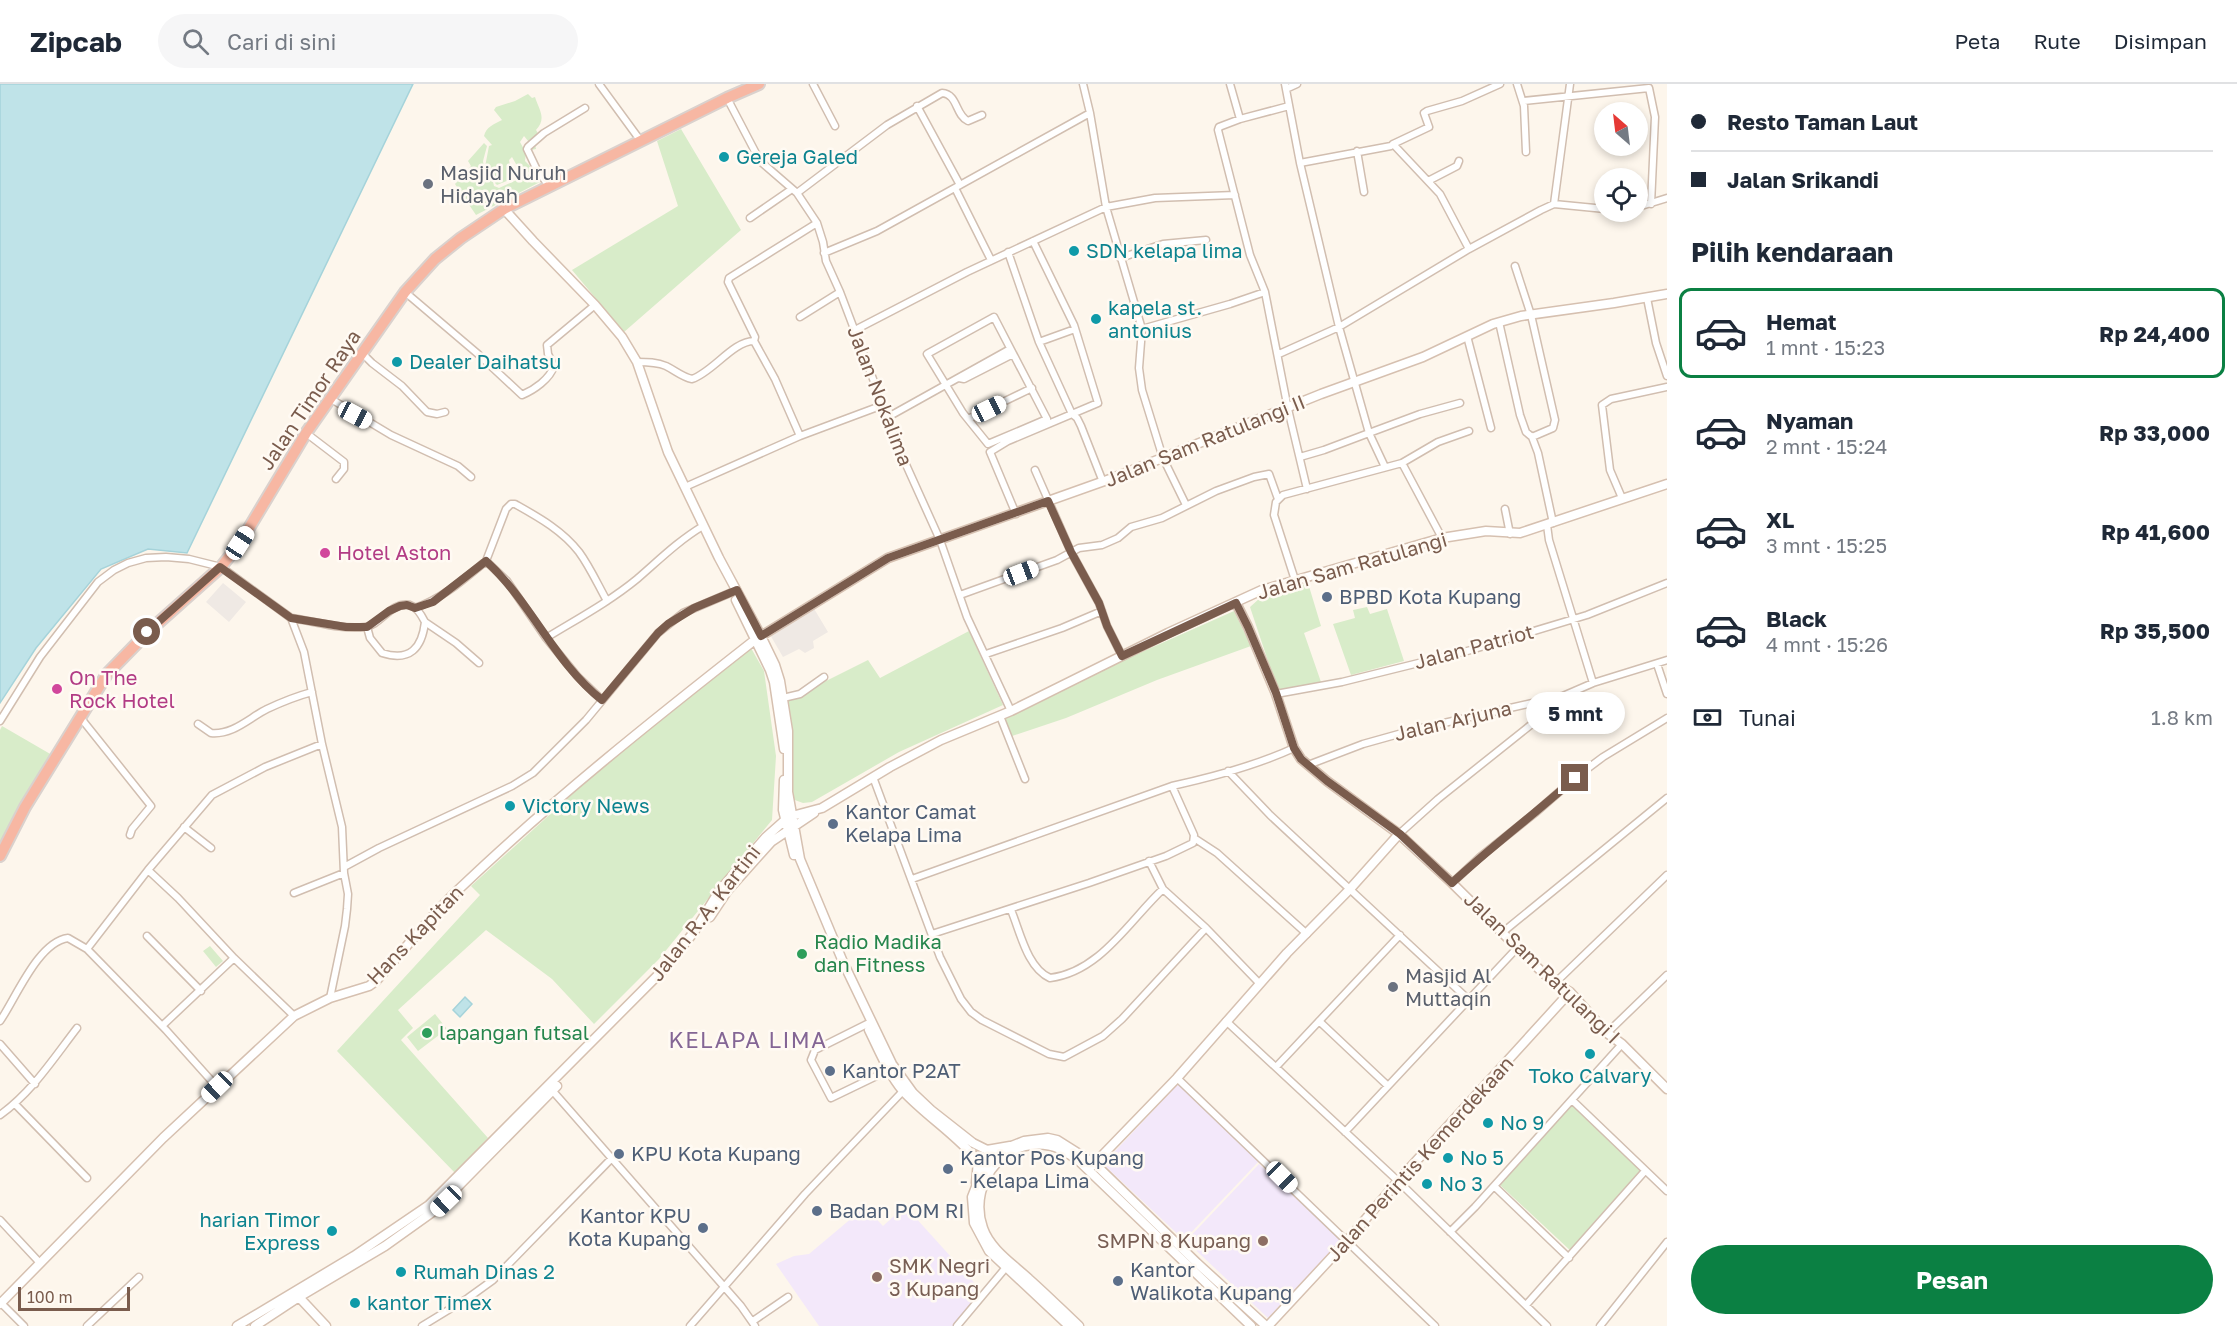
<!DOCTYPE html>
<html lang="id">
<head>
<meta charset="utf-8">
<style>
  body { margin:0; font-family:"Golos Text",sans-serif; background:#f6f6f7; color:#1f2937; height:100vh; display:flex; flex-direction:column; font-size:22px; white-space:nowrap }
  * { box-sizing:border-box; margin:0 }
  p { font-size:20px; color:#747a83 }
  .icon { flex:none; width:33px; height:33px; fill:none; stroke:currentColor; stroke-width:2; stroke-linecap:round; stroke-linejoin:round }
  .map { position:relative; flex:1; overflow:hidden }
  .details { display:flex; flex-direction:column; background:#fff; width:570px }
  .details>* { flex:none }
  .top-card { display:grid; align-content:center; height:132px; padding:0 24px; background:#fff }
  .needle { width:39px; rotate:332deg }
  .controls { position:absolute; left:1594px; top:18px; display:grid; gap:12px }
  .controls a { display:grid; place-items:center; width:54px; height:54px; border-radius:50%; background:#fff; box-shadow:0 3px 9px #0003; font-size:30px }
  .scale { position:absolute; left:18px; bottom:15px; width:112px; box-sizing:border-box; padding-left:6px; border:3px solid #7a5c4d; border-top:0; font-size:16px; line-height:21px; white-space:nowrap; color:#7a5c4d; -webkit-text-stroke:4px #fffaf3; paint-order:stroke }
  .end { position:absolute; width:27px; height:27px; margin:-14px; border:8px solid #7a5c4d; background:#fff; box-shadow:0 0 0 3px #fff }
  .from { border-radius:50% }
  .bubble { position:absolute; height:42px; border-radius:21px; background:#fff; box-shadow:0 3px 9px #0003; font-size:20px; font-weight:700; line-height:42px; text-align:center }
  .car { position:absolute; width:18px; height:36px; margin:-18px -9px; border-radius:8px; box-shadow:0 0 4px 2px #0007; background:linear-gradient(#fff 24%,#345 0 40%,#fff 0 76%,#345 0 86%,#fff 0) }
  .top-card b { display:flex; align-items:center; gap:21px; height:57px; font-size:22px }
  .top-card b+b { border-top:2px solid #e0e1e3 }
  .top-card i { width:15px; height:15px; background:#1f2937 }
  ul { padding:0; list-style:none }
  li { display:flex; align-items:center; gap:18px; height:90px; margin:0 12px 9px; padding:0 12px; border:3px solid transparent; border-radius:12px }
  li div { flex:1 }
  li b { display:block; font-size:22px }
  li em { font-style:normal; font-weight:700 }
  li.active { border-color:#0b8043 }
  li>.icon { width:54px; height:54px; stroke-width:1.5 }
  h2 { padding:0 24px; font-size:27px; line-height:72px }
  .pay { display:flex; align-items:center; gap:15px; height:66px; padding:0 24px; font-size:22px }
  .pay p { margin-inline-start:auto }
  .button { display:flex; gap:12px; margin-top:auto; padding:12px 24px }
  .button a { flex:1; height:69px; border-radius:36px; background:#0b8043; color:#fff; font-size:24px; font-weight:700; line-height:69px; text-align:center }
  header { display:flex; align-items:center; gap:36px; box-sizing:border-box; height:84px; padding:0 30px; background:#fff; border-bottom:2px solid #e0e1e3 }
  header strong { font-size:28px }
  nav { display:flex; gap:33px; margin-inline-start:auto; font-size:21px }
  .search { width:420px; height:54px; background:#f6f6f7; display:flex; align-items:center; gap:15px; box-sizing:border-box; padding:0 21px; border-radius:33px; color:#747a83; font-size:22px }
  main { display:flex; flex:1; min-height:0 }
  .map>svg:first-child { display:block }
  .industrial { fill:#efe9e4 }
  .education { fill:#f3e8fa }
  .green { fill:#d8ecc9 }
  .water { fill:#bfe3e8; stroke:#a5d3da; stroke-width:1.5 }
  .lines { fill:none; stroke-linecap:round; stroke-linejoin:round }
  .street-casing { stroke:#d1beb0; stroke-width:9 }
  .secondary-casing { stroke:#d6c0b0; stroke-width:11 }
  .highway-casing { stroke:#dad1cd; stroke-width:14 }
  .street { stroke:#fff; stroke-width:6 }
  .secondary { stroke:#fff; stroke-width:8 }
  .highway { stroke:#f7b7a3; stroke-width:10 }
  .route { stroke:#7a5c4d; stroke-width:8 }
  .culture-dot { fill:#0f9aa8; stroke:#fffaf3; stroke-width:2 }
  .worship-dot { fill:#6b7280; stroke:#fffaf3; stroke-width:2 }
  .hotel-dot { fill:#d1479c; stroke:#fffaf3; stroke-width:2 }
  .service-dot { fill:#5c6f8a; stroke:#fffaf3; stroke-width:2 }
  .leisure-dot { fill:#2e9e5b; stroke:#fffaf3; stroke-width:2 }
  .education-dot { fill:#8d6e63; stroke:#fffaf3; stroke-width:2 }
  .labels { text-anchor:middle; stroke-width:5; stroke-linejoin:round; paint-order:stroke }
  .culture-label { font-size:20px; fill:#0d838f; stroke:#fffaf3; text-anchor:start }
  .worship-label { font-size:20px; fill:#5b616d; stroke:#fffaf3; text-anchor:start }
  .street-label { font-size:20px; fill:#7a5c4d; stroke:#fffaf3 }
  .hotel-label { font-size:20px; fill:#b23c85; stroke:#fffaf3; text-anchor:start }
  .service-label { font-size:20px; fill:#4e5e75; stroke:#fffaf3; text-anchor:start }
  .leisure-label { font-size:20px; fill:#27864d; stroke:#fffaf3; text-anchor:start }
  .education-label { font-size:20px; fill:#785e54; stroke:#fffaf3; text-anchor:end }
  .quarter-label { font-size:22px; letter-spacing:1.5px; fill:#846695; stroke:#fffaf3 }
</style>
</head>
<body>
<header>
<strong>Zipcab</strong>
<div class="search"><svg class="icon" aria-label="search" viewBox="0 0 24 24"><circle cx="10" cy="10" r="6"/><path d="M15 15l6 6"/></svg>Cari di sini</div>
<nav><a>Peta</a><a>Rute</a><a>Disimpan</a></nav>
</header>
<main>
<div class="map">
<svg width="1667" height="1242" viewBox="0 0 1667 1242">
  <rect width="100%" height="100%" fill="#fdf6ec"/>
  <path class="industrial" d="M223,499L246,518L229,538L206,518Z
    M813,523L828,548L813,557L814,564L805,569L799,565L783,573L769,549Z"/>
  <path class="education" d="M1178,1000L1260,1076L1184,1156L1103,1080Z
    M1259,1080L1341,1156L1268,1234L1186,1157Z
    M905,1122L980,1205L977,1212L954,1242H819L776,1180L794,1172L809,1170L865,1123L883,1142Z"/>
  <path class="green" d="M528,10L532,14L535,13C539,26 547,34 536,46L539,51L535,60L536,65L531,66L529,58L524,52L520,58L526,69L525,77L533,85L527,89L520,87L512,73L509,76L511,87L509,96L497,101L495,99L493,86L485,83L489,62L492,61L484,52C486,43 494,40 502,36L494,26L496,23L515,17Z
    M681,45L741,146L624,248L572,186L678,122L657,57Z
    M484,59L487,62L483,77L484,85L491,89L494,102L499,104L534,88L540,98L476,131L455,100L471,82L468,77Z
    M1308,499L1321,542L1304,549L1321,598L1278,607L1250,523L1260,514Z
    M1367,523L1370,530L1387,525L1404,577L1351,591L1333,540L1355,534L1353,526Z
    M1234,527L1251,562L1157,596L1066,634L1012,652L1005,634L1126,575Z
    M969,547L1003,621L899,668L812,718L803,719L792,715L786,617L868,576L880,594Z
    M751,564L764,587L776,672L772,736L659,875L594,940L552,895L486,846L398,926L413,944L401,956L488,1054L455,1089L337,967L480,811L471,802L633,655Z
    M2,642L52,671L0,758V646Z
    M210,862L223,877L216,883L203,867Z
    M435,930L447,945L418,967L407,953Z
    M1574,1019L1646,1084L1573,1169L1500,1101Z"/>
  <path class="water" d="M0,0H413L187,469L148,465L101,485L36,564L0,619Z
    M465,913L472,920L460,933L453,926Z"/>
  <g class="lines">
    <g class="street-casing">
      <path id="street" d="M599,0L640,56
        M813,0L835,42
        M1230,0L1240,35
        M1285,0L1300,79L1339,243L1369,349L1324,366L1300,373
        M1517,0L1524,22L1526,68
        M1286,5L1297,0
        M727,14L760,77L797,109L817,139L823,158L826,177L840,208L903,374L940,456L967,533L1011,627
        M1523,17L1649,4L1655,33L1651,120
        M917,22L960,101
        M1289,22L1240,35L1219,43L1218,46L1250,171L1265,208L1288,325L1307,405
        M1090,29L1106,123L1142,245L1139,284L1142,306L1163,374L1186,421
        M1393,60L1429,43L1424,29L1427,27L1462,17L1500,0
        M1357,67L1364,108
        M1300,79L1391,62L1393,60L1440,110L1469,165
        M1428,97L1457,82L1459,77
        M549,102L537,86L527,65L528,63L544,49L585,24
        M955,104L991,176
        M797,109L887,41L942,9C958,10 955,31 968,37L982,31
        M1554,120L1570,0
        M1638,123L1667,114
        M750,134L792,105
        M1008,168L1039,258L1072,330L1077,334L1081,342L1103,398
        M824,169L877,147L1090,29L1083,0
        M1120,174L1163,160L1206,156
        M1515,182L1531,231L1555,336L1553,344L1532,353
        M405,208L478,270L522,311C534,306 550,295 554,282L548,270L547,261L595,221
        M1647,214L1656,259L1667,292
        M800,233L840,208
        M994,233L1047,335L988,360L963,329L927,270Z
        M1499,238L1520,331L1526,348L1532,353L1538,369L1553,439
        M1142,245L1230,220L1265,208
        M855,246L967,188L1106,123L1155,114L1235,111
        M1467,252L1491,344
        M754,257L755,253L728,198L729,194L817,139
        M1039,258L1075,245
        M363,270L372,279L402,302L427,328L437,330L445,328
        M1279,270L1339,243L1469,165L1541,126L1554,120L1605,125
        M637,278C647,278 657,278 666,282C676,287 682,293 692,295C713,288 733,257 754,257L775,295L800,352
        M959,294L964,295L1013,270
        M331,315L391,351L458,382L471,393
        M888,333L1010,265
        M968,335L1032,304
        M306,349L344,378V385L336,395
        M1402,379L1438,358L1469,347
        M1385,383L1369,349L1420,330L1460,319
        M1035,386L1071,468L1099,519L1107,542L1122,572
        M685,403L800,352L883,321
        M1622,414L1610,386L1602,321L1611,315L1667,303
        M1505,425L1510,450
        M1016,430L990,368L1008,357L1098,319L1074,241L1033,157
        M1547,441L1549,456L1593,599
        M486,477L506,425L511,420H515C538,433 562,446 579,468C590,483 598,501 607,517
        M1295,496L1274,431L1276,418L1283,411L1402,379L1442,454
        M960,511L1057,476L1079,464L1102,461L1118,454L1131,443L1162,434L1216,407L1254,393L1269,390L1278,415
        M415,524C443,514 463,496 486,477L507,497L546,554C577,535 609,518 637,495C659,476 678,457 703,442
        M291,534C314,537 341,546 365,543C381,541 391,517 410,521C417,523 422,532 425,538C422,564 410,578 382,569L370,554L367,543
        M425,538L456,559L479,579
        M546,554L578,593L602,616
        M986,570L1062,544L1102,527
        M1657,580L1667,610
        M1276,610L1342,598L1471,566L1587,531L1667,499
        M783,614L800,610L824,593
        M1000,632L1025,695
        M80,633L151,722L132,745L130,751
        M0,637L40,573L98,498L114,486L128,479L146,474L166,473L189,475L221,483L291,534L304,568L322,660L342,743L344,789L348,810L347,825L345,842L330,914
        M198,640L211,649C233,651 249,634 267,625C282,618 297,612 312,608
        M1308,681L1363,660L1413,646L1563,612L1593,599L1667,576
        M1228,687L1270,731L1469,916
        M873,693L940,873L961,915L971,928L982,936L1049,970L1064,973L1103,952L1122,935L1206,844
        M184,743L211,764
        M1399,750L1438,715L1547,628L1561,613
        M1194,754L1217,769L1307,850
        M1149,777L1163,805L1206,844L1260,900
        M344,783L379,764L512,702L533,689L586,636L658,549L683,529L737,506
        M148,786L178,814L234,874L162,942
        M912,795L1172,702C1213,693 1255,682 1294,664
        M1452,799L1480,773L1535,729L1575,694L1603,673L1667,634
        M294,809L344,789
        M1011,826C1020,847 1027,884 1050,894C1100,888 1129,837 1163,805
        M1503,848L1667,714
        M932,850L1089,799L1166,772L1193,759L1194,751L1172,702
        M147,852L201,907
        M87,865L148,786L212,711L265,683L322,660
        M234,874L294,932
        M1555,899L1667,791
        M0,937C16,914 38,858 68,854L87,865L166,946L217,1003
        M1226,937L1398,1097L1547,1242
        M1319,937L1388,1002
        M867,940L815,966L811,976L831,1014L889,986
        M1607,949L1667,891
        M0,960L35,1000
        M1276,983L1400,851
        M1177,994L1435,1242
        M551,1005L741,1222L755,1242
        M1572,1016L1667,1107
        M15,1020L87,1094
        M0,1031C32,1008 53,975 77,944
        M1345,1048L1518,863
        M1494,1102L1569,1174
        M0,1136L40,1179
        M1450,1148L1475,1123L1622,960
        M1,1219L24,1242
        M1526,1221L1645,1087
        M753,1237L788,1213
        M87,1242L139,1193
        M422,1242L468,1214L493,1196L611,1075
        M690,1242L805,1110L903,1007
        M957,1242L1008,1181
        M1600,1242L1667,1158"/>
    </g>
    <g class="secondary-casing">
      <path id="secondary" d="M504,125L533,157L595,221L622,253L637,278L668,368L719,474L761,552L775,581L780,597L788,647V708L800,775L843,878L892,980L913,1009L931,1026L973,1059L987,1066L1010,1062
        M736,516L770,586L774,598L784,665
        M1236,519L1248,543L1276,610L1294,664L1301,675L1327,697L1399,750L1452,799L1541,887L1555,899L1570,908L1607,949L1622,960L1667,1005
        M761,552L888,474L1110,395L1321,310L1423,273L1493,240L1521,232L1614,219L1667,210
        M784,696L783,726L794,771
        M710,833L728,806L771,758L814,729
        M869,946C879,966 888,989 903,1007C926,1032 956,1050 978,1077L976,1099
        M1092,1082L1177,994L1287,869L1350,805L1399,750
        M297,1211L326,1242
        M0,1220L163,1054L294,932L330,914L369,902L376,897C403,868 429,833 458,806C552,716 654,635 756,555
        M237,1242L354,1172L429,1121L664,885L694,848L719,807L766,753L784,737L792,732L822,724L890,683L941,656L1011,627L1168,549L1262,506L1442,454L1486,447L1520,449L1667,400
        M255,1242L299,1213L385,1162L434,1127L557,1002
        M1069,1242L989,1167L974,1139L972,1113L985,1080L999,1067L1024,1057L1048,1054L1057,1056L1095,1080L1197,1179L1266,1242
        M1079,1242C1062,1226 1046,1210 1029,1195C1013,1180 990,1165 983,1144C966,1096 1011,1045 1060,1065C1067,1068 1073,1073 1080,1078L1251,1242
        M1268,1242L1346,1158L1398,1097L1570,908"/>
    </g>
    <g class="highway-casing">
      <path id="highway" d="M0,772L25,723L107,590L148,548L221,483L240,459L306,349L405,208L435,175L461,154L504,125L727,14L759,0"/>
    </g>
    <use href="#street" class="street"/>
    <use href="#secondary" class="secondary"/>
    <use href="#highway" class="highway"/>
  </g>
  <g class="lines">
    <path class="route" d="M147,548L220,483L291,534L346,543H367L389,527L400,522L407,521L415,524L433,518L486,477C531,518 554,578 602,616L658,549L668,540L694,524L737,506L761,552L888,474L1048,417L1071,468L1099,519L1107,542L1122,572L1236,519L1248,543L1276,609L1294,664L1301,675L1327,697L1400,750L1452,799C1492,762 1535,730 1575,694"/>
  </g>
  <g class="culture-dot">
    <circle cx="724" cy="73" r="6"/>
    <circle cx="1074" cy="167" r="6"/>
    <circle cx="1096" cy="235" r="6"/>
    <circle cx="397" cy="278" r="6"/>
    <circle cx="510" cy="722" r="6"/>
    <circle cx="1590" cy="970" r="6"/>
    <circle cx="1488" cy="1039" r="6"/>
    <circle cx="1448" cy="1074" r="6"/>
    <circle cx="1427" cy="1100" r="6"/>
    <circle cx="332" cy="1147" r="6"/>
    <circle cx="401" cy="1188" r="6"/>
    <circle cx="355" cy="1219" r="6"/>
  </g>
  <g class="worship-dot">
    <circle cx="428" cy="100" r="6"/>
    <circle cx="1393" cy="903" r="6"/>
  </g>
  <g class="hotel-dot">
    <circle cx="325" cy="469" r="6"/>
    <circle cx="57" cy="605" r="6"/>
  </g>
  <g class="service-dot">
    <circle cx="1327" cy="513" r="6"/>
    <circle cx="833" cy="740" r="6"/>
    <circle cx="830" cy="987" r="6"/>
    <circle cx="619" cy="1070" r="6"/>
    <circle cx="948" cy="1085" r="6"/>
    <circle cx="817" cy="1127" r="6"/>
    <circle cx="703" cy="1144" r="6"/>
    <circle cx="1118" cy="1197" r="6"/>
  </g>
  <g class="leisure-dot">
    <circle cx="802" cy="870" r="6"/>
    <circle cx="427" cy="949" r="6"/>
  </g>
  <g class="education-dot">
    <circle cx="1263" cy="1157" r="6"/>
    <circle cx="877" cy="1193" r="6"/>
  </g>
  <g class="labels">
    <g class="culture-label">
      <text x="736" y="80">Gereja Galed</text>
      <text x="1086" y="174">SDN kelapa lima</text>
      <text x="1108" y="231">kapela st.<tspan x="1108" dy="23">antonius</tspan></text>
      <text x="409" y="285">Dealer Daihatsu</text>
      <text x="522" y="729">Victory News</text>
      <text x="1590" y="999" text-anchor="middle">Toko Calvary</text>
      <text x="1500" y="1046">No 9</text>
      <text x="1460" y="1081">No 5</text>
      <text x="1439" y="1107">No 3</text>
      <text x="320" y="1143" text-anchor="end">harian Timor<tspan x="320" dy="23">Express</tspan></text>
      <text x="413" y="1195">Rumah Dinas 2</text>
      <text x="367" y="1226">kantor Timex</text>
    </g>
    <g class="worship-label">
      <text x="440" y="96">Masjid Nuruh<tspan x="440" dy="23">Hidayah</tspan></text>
      <text x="1405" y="899">Masjid Al<tspan x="1405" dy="23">Muttaqin</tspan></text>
    </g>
    <g class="street-label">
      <text transform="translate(880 312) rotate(69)" y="7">Jalan Nokalima</text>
      <text transform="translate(310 316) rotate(-56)" y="7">Jalan Timor Raya</text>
      <text transform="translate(1205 357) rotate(-22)" y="7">Jalan Sam Ratulangi II</text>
      <text transform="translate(1352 482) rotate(-16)" y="7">Jalan Sam Ratulangi</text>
      <text transform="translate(1474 563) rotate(-15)" y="7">Jalan Patriot</text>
      <text transform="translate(1453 637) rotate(-13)" y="7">Jalan Arjuna</text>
      <text transform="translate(705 829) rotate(-52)" y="7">Jalan R.A. Kartini</text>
      <text transform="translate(415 851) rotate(-46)" y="7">Hans Kapitan</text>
      <text transform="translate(1542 884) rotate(44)" y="7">Jalan Sam Ratulangi I</text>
      <text transform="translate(1420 1075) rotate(-48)" y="7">Jalan Perintis Kemerdekaan</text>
    </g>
    <g class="hotel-label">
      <text x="337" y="476">Hotel Aston</text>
      <text x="69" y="601">On The<tspan x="69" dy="23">Rock Hotel</tspan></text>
    </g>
    <g class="service-label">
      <text x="1339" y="520">BPBD Kota Kupang</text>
      <text x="845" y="735">Kantor Camat<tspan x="845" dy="23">Kelapa Lima</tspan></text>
      <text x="842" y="994">Kantor P2AT</text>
      <text x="631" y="1077">KPU Kota Kupang</text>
      <text x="960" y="1081">Kantor Pos Kupang<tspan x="960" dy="23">- Kelapa Lima</tspan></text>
      <text x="829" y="1134">Badan POM RI</text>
      <text x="691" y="1139" text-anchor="end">Kantor KPU<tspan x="691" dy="23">Kota Kupang</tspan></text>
      <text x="1130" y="1193">Kantor<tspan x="1130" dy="23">Walikota Kupang</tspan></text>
    </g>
    <g class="leisure-label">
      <text x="814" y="865">Radio Madika<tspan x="814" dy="23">dan Fitness</tspan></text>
      <text x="439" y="956">lapangan futsal</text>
    </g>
    <g class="education-label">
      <text x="1251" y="1164">SMPN 8 Kupang</text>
      <text x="889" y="1189" text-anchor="start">SMK Negri<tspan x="889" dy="23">3 Kupang</tspan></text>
    </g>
    <g class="quarter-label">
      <text x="748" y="964">KELAPA LIMA</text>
    </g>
  </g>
</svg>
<div class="controls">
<a><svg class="needle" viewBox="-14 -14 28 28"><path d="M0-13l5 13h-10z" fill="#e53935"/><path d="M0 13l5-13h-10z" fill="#747a83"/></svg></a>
<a><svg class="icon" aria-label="locate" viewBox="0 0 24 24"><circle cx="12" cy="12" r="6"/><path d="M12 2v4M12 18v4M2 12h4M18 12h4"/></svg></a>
</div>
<div class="scale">100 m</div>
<i class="end from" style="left:147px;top:548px"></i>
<i class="end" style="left:1575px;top:694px"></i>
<div class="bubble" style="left:1526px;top:608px;width:99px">5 mnt</div>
<i class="car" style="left:989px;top:325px;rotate:64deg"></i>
<i class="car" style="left:355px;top:331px;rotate:118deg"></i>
<i class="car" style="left:240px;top:459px;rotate:33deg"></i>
<i class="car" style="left:1021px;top:489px;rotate:69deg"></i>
<i class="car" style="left:217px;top:1003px;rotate:226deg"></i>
<i class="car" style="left:1282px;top:1093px;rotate:135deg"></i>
<i class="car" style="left:446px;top:1117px;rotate:226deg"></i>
</div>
<section class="details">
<div class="top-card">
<b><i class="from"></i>Resto Taman Laut</b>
<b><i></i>Jalan Srikandi</b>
</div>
<h2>Pilih kendaraan</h2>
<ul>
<li class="active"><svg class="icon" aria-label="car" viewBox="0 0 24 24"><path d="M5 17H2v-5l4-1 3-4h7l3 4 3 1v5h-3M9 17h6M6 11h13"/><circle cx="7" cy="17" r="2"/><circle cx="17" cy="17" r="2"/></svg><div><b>Hemat</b><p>1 mnt · 15:23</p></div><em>Rp 24,400</em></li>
<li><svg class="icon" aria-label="car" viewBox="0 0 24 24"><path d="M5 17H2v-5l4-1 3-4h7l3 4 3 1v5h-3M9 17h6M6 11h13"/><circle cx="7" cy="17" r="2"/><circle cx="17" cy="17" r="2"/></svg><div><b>Nyaman</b><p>2 mnt · 15:24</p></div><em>Rp 33,000</em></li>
<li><svg class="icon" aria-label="car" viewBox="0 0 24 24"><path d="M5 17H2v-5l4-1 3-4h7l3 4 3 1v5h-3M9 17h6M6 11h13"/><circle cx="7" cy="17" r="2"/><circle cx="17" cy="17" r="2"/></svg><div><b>XL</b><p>3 mnt · 15:25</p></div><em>Rp 41,600</em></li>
<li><svg class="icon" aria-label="car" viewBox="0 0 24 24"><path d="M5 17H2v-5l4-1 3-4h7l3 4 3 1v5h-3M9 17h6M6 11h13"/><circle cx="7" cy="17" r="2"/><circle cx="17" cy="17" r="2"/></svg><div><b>Black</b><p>4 mnt · 15:26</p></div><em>Rp 35,500</em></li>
</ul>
<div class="pay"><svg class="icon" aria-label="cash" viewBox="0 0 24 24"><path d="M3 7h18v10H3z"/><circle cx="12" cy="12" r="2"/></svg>Tunai<p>1.8 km</p></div>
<div class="button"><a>Pesan</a></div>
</section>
</main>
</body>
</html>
